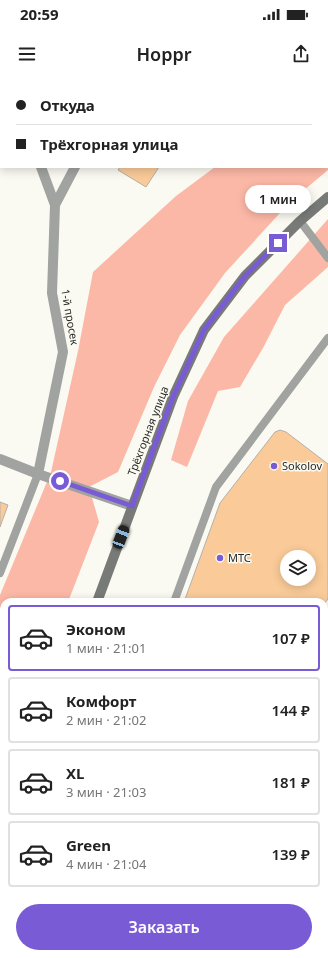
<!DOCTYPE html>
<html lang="ru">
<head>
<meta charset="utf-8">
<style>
  body { margin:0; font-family:"Noto Sans",sans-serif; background:#f2f2f2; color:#222; height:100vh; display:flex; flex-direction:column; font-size:15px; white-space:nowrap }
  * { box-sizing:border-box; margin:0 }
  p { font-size:13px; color:#767676 }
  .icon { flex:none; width:22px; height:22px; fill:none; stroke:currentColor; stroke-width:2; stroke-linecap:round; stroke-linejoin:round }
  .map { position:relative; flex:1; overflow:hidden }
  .drawer { position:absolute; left:0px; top:518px; width:328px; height:360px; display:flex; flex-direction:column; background:#fff; border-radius:12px 12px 0 0; box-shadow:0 2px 10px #0003 }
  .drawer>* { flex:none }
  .guide { position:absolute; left:0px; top:0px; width:328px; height:88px; box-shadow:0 2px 10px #0003; display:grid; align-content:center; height:88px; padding:0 16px; background:#fff }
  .controls { position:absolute; left:280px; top:470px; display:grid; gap:8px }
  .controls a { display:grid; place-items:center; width:36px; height:36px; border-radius:50%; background:#fff; box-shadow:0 2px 10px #0003; font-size:20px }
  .end { position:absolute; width:18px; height:18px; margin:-9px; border:5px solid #795bd5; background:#fff; box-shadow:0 0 0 2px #fff }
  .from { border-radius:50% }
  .bubble { position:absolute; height:28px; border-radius:14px; background:#fff; box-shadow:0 2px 10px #0003; font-size:13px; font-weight:600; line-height:28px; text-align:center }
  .car { position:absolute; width:12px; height:24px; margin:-12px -6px; border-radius:5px; box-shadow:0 0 3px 1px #0007; background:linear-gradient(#222 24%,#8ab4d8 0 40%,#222 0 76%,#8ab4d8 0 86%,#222 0) }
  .guide b { display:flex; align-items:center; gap:14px; height:38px; font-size:15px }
  .guide b+b { border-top:1px solid #e0e0e0 }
  .guide i { width:10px; height:10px; background:#222 }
  ul { padding:7px 0 0; list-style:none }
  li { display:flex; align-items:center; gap:12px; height:66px; margin:0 8px 6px; padding:0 8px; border:2px solid #e0e0e0; border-radius:4px }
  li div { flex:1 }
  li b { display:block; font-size:15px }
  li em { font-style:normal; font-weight:600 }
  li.active { border-color:#795bd5 }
  li>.icon { width:36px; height:36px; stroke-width:1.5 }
  .action { display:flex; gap:8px; margin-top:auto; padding:8px 16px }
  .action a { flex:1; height:46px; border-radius:24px; background:#795bd5; color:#fff; font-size:16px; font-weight:600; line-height:46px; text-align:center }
  .status { display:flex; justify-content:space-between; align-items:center; height:28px; padding:0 20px; background:#fff; direction:ltr }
  .status svg { height:11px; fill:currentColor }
  header { display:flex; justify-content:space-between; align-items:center; height:52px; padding:0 16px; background:#fff; font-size:18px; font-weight:600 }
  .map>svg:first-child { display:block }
  .forest { fill:#fcb8a7 }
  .building { fill:#facb99; stroke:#b4afaa; fill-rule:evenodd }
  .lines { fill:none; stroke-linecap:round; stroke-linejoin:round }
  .lane { stroke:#a1a3a1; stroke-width:8 }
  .street { stroke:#a1a3a1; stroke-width:10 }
  .secondary { stroke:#777a76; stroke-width:10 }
  .rail { stroke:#6f6f6a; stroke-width:3 }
  .route { stroke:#795bd5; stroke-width:5 }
  .poi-dot { fill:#795bd5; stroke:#fafaf2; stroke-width:1.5 }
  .labels { text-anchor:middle; stroke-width:3; stroke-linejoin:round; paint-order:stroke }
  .street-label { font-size:11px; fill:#292926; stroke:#fafaf2 }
  .poi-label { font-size:11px; fill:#292926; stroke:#fafaf2; text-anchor:start }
</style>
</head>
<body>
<div class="status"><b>20:59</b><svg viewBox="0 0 49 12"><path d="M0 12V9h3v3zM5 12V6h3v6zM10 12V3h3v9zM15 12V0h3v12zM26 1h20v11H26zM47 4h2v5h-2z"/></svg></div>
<header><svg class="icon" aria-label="menu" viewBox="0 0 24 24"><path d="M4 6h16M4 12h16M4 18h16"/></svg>Hoppr<svg class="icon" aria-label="share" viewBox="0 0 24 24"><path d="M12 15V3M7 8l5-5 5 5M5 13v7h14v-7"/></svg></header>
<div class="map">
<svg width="328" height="878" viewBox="0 0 328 878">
  <rect width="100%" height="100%" fill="#fafaf2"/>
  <path class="forest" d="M328,3V90L291,121L225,193L180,255L154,307L118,392L89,407L99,442L68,522H4V690L3,694L0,696V515L51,392L78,271L93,192L176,116L215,87H327V4Z
    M328,139V187L285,225L263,268L240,307L218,311L187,387L171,380L188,321L224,257Z"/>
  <path class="building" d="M241,0H267L266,1H242Z
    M120,87H159L146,107L118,90Z
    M280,350L286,352L328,384V519L324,524V522H184L220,423L275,352ZM287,477H309V499H287Z
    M0,422L8,425L0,447Z
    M19,874H75L72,878H18Z"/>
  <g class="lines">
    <path class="lane" d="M300,141L328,178
      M0,493L38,394
      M174,522L216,407L328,258
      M0,856L4,855"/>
    <path class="street" d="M8,0L9,1
      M121,1V0
      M41,87L55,125
      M0,379L38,394L132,426
      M38,394L63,272L52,213L55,125L75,87"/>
    <path class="secondary" d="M97,522L173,317L204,250L245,196L300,141L328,117
      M0,783L4,772"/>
    <path class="rail" d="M324,747L328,741
      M324,771L328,765
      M324,804L328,798
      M324,821L328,815
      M234,878L237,874
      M250,878L252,874
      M272,878L275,874
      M286,878L288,874"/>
  </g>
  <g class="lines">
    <path class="route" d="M60,401L132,426L173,317L204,250L245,196L278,163"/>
  </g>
  <g class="poi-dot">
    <circle cx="274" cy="386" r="4"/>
    <circle cx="220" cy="478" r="4"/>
  </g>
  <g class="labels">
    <g class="street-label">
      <text transform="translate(70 237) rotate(80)" y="4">1-й просек</text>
      <text transform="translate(148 351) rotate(-69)" y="4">Трёхгорная улица</text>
    </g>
    <g class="poi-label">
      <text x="282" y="390">Sokolov</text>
      <text x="228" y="482">МТС</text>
    </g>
  </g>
</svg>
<div class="controls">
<a><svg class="icon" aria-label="layers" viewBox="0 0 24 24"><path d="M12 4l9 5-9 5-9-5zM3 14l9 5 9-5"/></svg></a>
</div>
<i class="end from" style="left:60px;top:401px"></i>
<i class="end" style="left:278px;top:163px"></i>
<div class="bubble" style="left:245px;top:105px;width:66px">1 мин</div>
<i class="car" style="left:121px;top:457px;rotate:21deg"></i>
<div class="guide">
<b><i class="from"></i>Откуда</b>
<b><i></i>Трёхгорная улица</b>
</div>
<section class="drawer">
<ul>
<li class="active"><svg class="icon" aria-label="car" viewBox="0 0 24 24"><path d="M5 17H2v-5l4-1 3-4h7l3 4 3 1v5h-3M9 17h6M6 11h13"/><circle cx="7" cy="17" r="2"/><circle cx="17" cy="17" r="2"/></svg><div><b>Эконом</b><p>1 мин · 21:01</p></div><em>107 ₽</em></li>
<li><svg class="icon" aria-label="car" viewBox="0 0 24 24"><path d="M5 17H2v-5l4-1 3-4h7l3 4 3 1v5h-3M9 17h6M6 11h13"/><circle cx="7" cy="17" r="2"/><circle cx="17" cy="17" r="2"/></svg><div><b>Комфорт</b><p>2 мин · 21:02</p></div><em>144 ₽</em></li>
<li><svg class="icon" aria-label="car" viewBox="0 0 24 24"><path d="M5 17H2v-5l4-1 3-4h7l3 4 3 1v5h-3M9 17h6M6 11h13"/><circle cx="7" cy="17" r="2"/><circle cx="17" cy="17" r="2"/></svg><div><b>XL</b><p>3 мин · 21:03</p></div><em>181 ₽</em></li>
<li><svg class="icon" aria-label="car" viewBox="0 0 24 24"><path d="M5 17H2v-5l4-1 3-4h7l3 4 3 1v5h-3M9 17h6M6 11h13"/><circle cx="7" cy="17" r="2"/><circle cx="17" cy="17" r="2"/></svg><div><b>Green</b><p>4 мин · 21:04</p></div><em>139 ₽</em></li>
</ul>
<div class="action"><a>Заказать</a></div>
</section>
</div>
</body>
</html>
